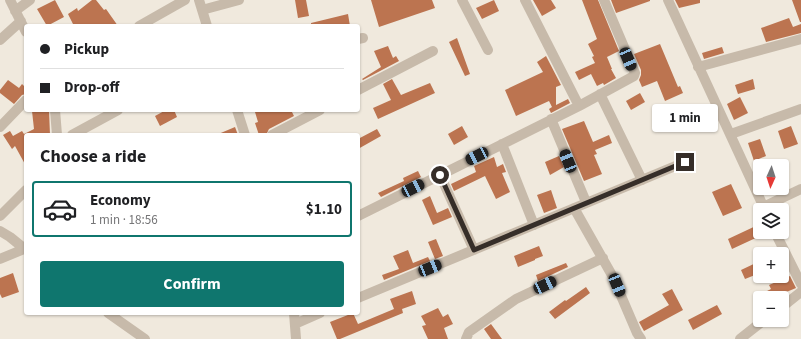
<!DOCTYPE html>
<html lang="en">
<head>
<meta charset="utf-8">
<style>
  body { margin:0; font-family:"Source Sans 3",sans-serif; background:#f2f2f2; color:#202124; height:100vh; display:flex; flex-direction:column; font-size:15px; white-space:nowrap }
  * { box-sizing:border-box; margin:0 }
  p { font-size:13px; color:#757577 }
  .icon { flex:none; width:22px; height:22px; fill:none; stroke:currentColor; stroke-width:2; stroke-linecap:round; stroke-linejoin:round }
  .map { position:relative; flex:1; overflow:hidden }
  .panel { position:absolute; left:24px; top:133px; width:336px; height:182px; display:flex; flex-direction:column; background:#fff; border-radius:4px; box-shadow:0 1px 3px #0004 }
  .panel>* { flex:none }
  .guide { position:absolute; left:24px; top:24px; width:336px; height:88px; border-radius:4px; box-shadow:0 1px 3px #0004; display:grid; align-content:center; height:88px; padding:0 16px; background:#fff }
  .needle { width:26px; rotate:183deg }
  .controls { position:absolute; left:753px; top:159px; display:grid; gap:8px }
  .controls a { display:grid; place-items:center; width:36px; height:36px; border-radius:4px; background:#fff; box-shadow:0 1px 3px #0004; font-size:20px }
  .end { position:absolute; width:18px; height:18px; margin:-9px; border:5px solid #362e29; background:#fff; box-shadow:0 0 0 2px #fff }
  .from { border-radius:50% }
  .bubble { position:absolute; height:28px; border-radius:4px; background:#fff; box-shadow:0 1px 3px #0004; font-size:13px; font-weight:700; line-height:28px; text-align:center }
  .car { position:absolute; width:12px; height:24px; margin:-12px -6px; border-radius:5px; box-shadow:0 0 3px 1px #0007; background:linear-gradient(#222 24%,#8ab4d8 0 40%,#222 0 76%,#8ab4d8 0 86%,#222 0) }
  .guide b { display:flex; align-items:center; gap:14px; height:38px; font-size:15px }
  .guide b+b { border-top:1px solid #e0e0e0 }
  .guide i { width:10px; height:10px; background:#202124 }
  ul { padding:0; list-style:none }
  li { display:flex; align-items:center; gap:12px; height:56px; margin:0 8px 6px; padding:0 8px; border:2px solid #e0e0e0; border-radius:4px }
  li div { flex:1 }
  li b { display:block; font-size:15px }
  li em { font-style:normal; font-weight:700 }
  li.active { border-color:#0f766e }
  li>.icon { width:36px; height:36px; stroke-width:1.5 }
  h2 { padding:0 16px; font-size:18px; line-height:48px }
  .button { display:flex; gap:8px; margin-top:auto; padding:8px 16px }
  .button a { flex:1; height:46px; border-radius:4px; background:#0f766e; color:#fff; font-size:16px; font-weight:700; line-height:46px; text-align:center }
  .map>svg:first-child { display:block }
  .building { fill:#bc7450 }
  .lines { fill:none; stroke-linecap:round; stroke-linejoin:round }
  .minor { stroke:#c7baaa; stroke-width:10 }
  .route { stroke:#362e29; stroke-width:5 }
</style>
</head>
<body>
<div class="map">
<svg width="801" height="339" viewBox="0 0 801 339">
  <rect width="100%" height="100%" fill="#f0e9dd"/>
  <path class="building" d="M55,0L64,17L47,26L37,9Z
    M92,0H96L104,10L106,9L118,26H74L68,14L77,8L78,11Z
    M295,0H306L309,16L298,18Z
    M371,0H432L435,8L379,27Z
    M494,0L499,11L482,19L476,8Z
    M533,0H551L556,8L542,16Z
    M582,0H598L619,51L607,57L612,69H611L616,78L604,85L603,83L597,86L591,74L579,80L575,72L595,63L592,57L594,56L588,44L597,39Z
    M611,0H650V1L616,13Z
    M675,0H700V3L679,8Z
    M792,0H801V22H800Z
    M348,14L350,26H311V23Z
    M789,18L793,27L801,24V33L766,42L761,28Z
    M457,38L470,74L465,76L449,42Z
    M660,44L678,87L680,86L683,93L665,101L657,81L642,87L639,80L641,75V70L634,54Z
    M388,46L393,58L396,56L399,61L363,80L362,79L381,67L374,51Z
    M722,47L724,53L704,59L702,53Z
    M546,56L561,85L556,87V105L568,99L570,103L551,113L549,109L552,107L549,101L516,116L505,90L543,72L537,62Z
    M392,79L401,95L430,83L435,93L378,119L373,108L391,100L383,84Z
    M753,79L755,89L738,94L735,85Z
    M8,80L19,88L22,84L26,88V94L22,95L14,104L0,93V90Z
    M640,93L645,102L631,110L626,101Z
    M740,97L748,113L734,120L727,104Z
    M39,110H49L50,135H25L26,137V166L15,146L12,149L3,135L10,131L13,136L22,131L24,134L34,129L32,111Z
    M166,110H174L177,117L160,126L155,116Z
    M262,110H264L265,112L272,110H291L294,116L269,129L266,135H259L255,123L258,122L255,112Z
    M584,121L593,142L609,135L612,143L595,150L597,154L594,155L602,174L584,181L562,129Z
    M462,126L468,137L454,145L448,134Z
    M791,126L798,144L784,149L778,131Z
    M235,127L238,135H216Z
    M377,129L381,136L358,149V139Z
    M760,139L766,156L754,161L748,143Z
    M559,156L564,167L550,175L545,162Z
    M494,157L497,167L503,164L506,172L502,173L510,192L496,199L485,176L454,191L451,184L476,172L474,166Z
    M418,171L421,177L381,197L378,193L404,181L403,178Z
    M731,184L742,208L723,216L712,192Z
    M551,190L557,208L544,213L537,195Z
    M430,196L437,213L448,208L452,217L433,225L422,200Z
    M760,224V236L732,249L728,239Z
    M436,239L443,256L435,259L428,242Z
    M539,246L543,256L535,259V260L518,267L514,256Z
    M408,250L413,263L428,257L430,261L384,280L382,275L399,269L393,256Z
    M760,261V273L745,279L741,270Z
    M566,263L568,267L538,281L536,275Z
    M13,273L19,292L2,298L0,294V278Z
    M790,276L796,288L772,298H768L765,292L771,289L769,285Z
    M586,287L590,293L555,319L549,312L565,300L566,301Z
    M672,289L683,310L644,331L639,322L669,305L662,294Z
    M412,291L416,304L402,309L403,313L340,339H337L330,322L353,313L358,324L394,309L390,299Z
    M717,305L722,314L693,330L688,320Z
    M438,308L443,317L448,314L453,324L444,328L448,339H428L422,326L426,325L421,316Z
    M491,324L502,339H491L484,329Z"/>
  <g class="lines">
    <path class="minor" d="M10,0L26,32
      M199,0L207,26
      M462,0L488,50
      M525,0L579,106
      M668,0L765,210
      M202,10L239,0
      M15,11L30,0
      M139,26L185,0
      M358,39L363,38
      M0,40L21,21
      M698,67L801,39
      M358,90L433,51
      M600,94L642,180
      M55,110L57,135
      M237,110L245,135
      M551,119L586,202
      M0,127L26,100
      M731,134L801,109
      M72,135L118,110
      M272,135L320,110
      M502,144L534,225
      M440,175L474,250
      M763,207L801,189
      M574,208L613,277L637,333L641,339
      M0,216L26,190
      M358,216L579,106L634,76L635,73L604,0
      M0,231L10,237L26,250
      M775,232L801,284
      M0,259L24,249
      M358,298L685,162
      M782,307L801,292
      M108,313L145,339
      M294,313L296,339
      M295,324L320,313
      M466,339L469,332L516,299L603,258
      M740,339L764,320"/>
  </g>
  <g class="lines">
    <path class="route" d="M440,175L474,250L685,162"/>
  </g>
</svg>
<div class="controls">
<a><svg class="needle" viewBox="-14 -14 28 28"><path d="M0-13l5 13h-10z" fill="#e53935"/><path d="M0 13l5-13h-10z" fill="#757577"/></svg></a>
<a><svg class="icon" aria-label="layers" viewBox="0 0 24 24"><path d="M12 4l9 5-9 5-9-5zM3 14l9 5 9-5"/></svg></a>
<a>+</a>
<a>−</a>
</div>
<i class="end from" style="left:440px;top:175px"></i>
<i class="end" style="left:685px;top:162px"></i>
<div class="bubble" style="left:652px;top:104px;width:66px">1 min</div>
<i class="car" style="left:628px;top:59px;rotate:157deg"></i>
<i class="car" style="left:477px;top:156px;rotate:244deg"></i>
<i class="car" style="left:568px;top:161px;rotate:338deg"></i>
<i class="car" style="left:413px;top:188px;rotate:63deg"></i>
<i class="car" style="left:430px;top:268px;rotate:68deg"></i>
<i class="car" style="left:545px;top:285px;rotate:65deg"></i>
<i class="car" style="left:617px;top:285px;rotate:158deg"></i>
<div class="guide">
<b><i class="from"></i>Pickup</b>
<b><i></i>Drop-off</b>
</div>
<section class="panel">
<h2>Choose a ride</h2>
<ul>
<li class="active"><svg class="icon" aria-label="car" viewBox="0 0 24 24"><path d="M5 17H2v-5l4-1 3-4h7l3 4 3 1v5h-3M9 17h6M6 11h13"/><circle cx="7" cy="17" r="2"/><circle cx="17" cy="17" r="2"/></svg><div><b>Economy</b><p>1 min · 18:56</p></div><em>$1.10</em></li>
</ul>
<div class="button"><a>Confirm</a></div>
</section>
</div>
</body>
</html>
